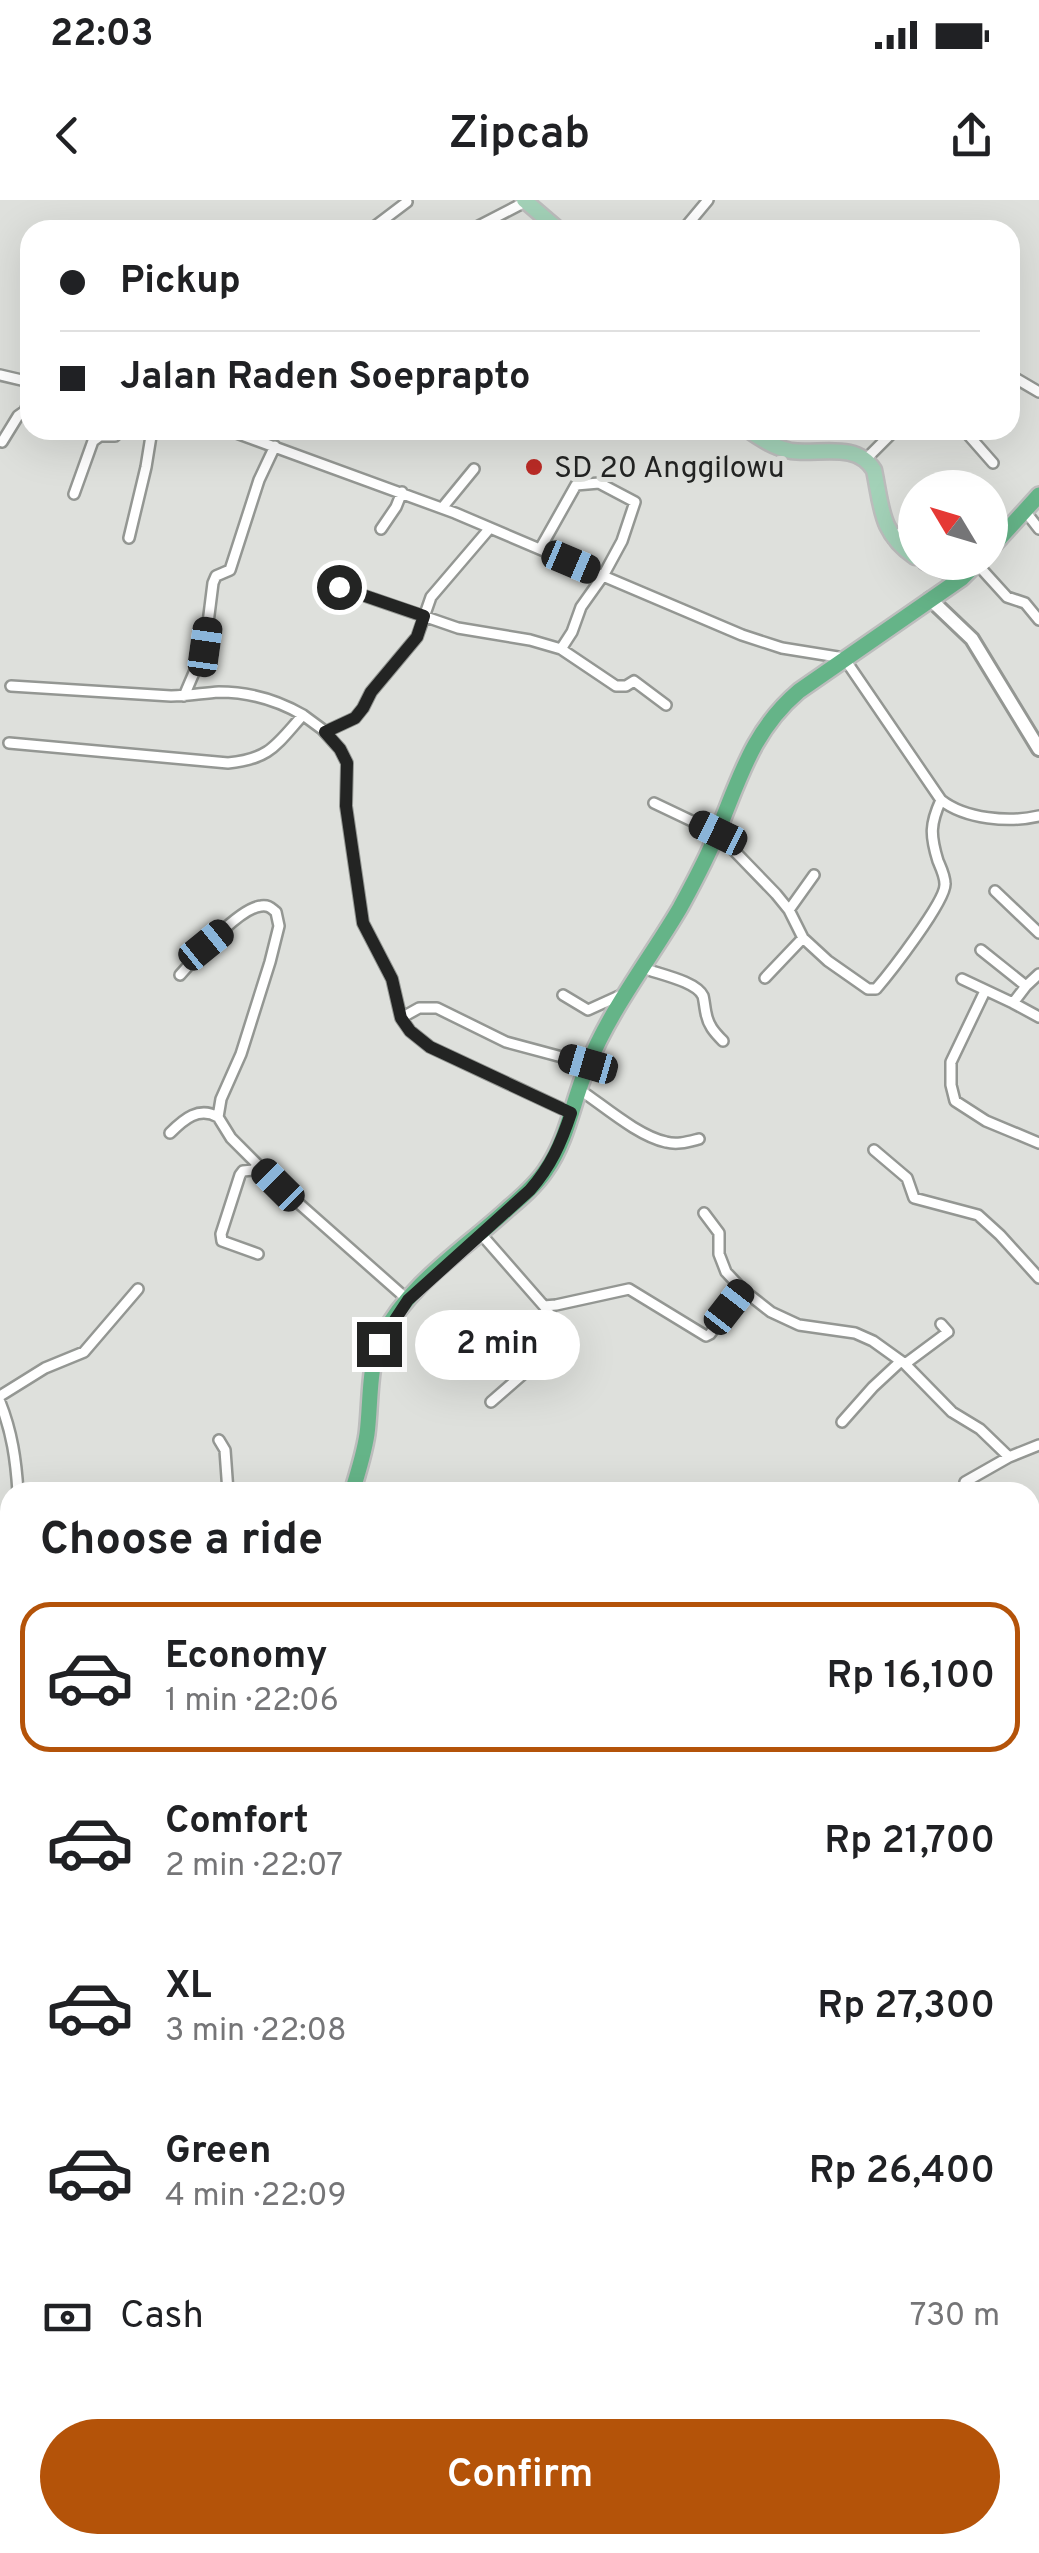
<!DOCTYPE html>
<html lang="en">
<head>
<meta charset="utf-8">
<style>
  body { margin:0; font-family:Overpass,sans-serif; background:#f6f6f6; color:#202124; height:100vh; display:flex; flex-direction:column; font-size:38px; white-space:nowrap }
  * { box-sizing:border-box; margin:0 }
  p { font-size:32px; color:#757577 }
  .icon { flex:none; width:55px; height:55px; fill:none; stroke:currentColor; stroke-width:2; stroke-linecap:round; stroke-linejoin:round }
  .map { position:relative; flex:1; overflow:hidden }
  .sheet { position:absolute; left:0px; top:1282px; width:1040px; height:1072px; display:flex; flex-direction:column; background:#fff; border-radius:30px 30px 0 0; box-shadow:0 10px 40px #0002 }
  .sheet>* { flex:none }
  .top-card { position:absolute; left:20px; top:20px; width:1000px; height:220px; border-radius:30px; box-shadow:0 10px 40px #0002; display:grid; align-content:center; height:220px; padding:0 40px; background:#fff }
  .needle { width:65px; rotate:308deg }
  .fabs { position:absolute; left:898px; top:270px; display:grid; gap:20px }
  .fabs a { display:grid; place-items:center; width:110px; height:110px; border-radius:50%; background:#fff; box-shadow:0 10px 40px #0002; font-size:50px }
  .end { position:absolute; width:45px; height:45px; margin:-22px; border:12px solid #232423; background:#fff; box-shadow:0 0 0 5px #fff }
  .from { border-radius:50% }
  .bubble { position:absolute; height:70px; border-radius:35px; background:#fff; box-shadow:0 10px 40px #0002; font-size:32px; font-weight:600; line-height:70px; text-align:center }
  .car { position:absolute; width:30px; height:60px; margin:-30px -15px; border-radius:12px; box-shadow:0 0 8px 2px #0007; background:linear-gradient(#222 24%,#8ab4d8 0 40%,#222 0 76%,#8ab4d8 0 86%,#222 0) }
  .top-card b { display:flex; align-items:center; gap:35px; height:95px; font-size:38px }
  .top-card b+b { border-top:2px solid #e0e0e0 }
  .top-card i { width:25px; height:25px; background:#202124 }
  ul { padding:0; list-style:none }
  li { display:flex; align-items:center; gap:30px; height:150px; margin:0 20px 15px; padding:0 20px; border:5px solid transparent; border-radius:30px }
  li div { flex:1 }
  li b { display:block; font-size:38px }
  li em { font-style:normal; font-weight:600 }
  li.on { border-color:#b45309 }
  li>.icon { width:90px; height:90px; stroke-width:1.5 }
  h2 { padding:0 40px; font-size:45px; line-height:120px }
  .pay { display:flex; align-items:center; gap:25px; height:110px; padding:0 40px; font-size:38px }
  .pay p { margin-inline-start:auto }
  .button { display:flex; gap:20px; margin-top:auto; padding:20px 40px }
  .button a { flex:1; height:115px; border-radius:60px; background:#b45309; color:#fff; font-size:40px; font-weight:600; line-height:115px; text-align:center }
  .status { display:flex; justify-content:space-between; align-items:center; height:70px; padding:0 50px; background:#fff; direction:ltr }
  .status svg { height:28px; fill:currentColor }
  header { display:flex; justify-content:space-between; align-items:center; height:130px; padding:0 40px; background:#fff; font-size:45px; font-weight:600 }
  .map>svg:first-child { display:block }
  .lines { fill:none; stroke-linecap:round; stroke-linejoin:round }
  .street-casing { stroke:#949793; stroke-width:14 }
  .secondary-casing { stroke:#949793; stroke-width:18 }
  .primary-casing { stroke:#bdbdbd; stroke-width:19 }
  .highway-casing { stroke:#bdbdbd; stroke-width:20 }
  .street { stroke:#fff; stroke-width:9 }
  .secondary { stroke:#fff; stroke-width:12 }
  .primary { stroke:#a3d2b8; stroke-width:14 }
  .highway { stroke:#65b488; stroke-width:15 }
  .route { stroke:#232423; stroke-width:12 }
  .poi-dot { fill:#ba2b26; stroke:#dee0dc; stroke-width:4 }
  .labels { text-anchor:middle; stroke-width:10; stroke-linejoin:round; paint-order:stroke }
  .poi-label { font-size:30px; fill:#232423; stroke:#dee0dc; text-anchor:start }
</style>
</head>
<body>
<div class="status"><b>22:03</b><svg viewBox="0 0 49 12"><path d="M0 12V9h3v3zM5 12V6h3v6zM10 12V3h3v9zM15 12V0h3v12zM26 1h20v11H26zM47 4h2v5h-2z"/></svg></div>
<header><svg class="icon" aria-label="back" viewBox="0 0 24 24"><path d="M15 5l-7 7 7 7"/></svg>Zipcab<svg class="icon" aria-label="share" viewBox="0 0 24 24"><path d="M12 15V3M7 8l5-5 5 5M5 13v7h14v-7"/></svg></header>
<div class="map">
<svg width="1039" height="2353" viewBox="0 0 1039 2353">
  <rect width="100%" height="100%" fill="#dee0dc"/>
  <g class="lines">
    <g class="street-casing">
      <path id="street" d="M370,30L407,2
        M471,30L525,2
        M683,30L708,0
        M0,175L30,182
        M1010,175L1039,192
        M228,230L455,313L742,435L782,448L844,458L941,600C965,619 1009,623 1039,616
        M964,230L993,263
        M2,242L18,216L25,211L30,199
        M865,260L895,230
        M74,294L93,241L100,236H115L120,230
        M442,308L474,269
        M1025,311L1039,329
        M381,329L396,307L402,292
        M129,338L146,267L152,230
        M893,339L915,321
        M540,349L576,285L599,283L635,302L622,341L603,376L581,407L572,432L561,449
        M977,364L1007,397L1025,403L1039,420
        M339,387L458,428L530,440L561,449L616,486H626L634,481L666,505
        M11,486L171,496C188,496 203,493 219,492C249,492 277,500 303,515
        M184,496L205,447L213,383L216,376L230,370L259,280L275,246
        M325,532L355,518L363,508L371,492L417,437L431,397L490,328
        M9,543L228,563C270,559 276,545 303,515L322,529L340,549L347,563L346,606L363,723L392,779L401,818L410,831L430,847L571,913
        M654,603L717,633L776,694L789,710L814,675
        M995,691L1039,733
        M789,710L803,738L828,761L868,789H876C889,774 946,701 945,684C945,676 941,668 938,661C930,635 930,624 941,600
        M981,750L1026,786L1039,774
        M643,768C658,774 696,781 703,796C704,799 705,809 706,813C708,825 714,832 723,841
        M180,775C195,758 239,708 261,706C269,705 271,708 276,712L279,726L270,762L241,854L221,899L218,917L231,938L278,985L408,1100
        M765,778L803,738
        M962,779L1013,803L1026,786
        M985,791L951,862V885L955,901L986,921L1039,943
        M563,795L588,810L621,795
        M1013,803L1039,817
        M401,818L419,808H437L506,842L588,864
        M580,890C604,906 638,936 666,942C677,945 687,942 699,939
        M170,933C184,919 199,906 218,917
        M874,950L907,978L914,998L978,1015L1000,1035L1039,1078
        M258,965L253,970L243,971L240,975L221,1034L222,1041L258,1054
        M704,1013L719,1033V1054L726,1072L743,1090
        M481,1034L544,1106L556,1105L629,1089L706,1136L710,1134L743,1090L771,1112L799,1125L855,1133L873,1141L905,1164L952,1212L980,1229L1009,1257L1039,1245
        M905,1164L948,1132L941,1124
        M0,1196L45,1168L84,1152L138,1089
        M0,1202C12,1232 16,1260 18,1292
        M491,1202L562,1140L564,1135L544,1106
        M842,1222L873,1187L901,1161
        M219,1240L225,1250L228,1292
        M965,1282L1009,1257
        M0,1482H10
        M1030,1547L1039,1538
        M0,1602L4,1576
        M1030,1642L1039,1641
        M0,1681L10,1677
        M0,1727L10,1721
        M1030,1777L1039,1793
        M1030,1846L1039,1853
        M0,1877L10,1890
        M0,1904L10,1905
        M1030,2168L1039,2155
        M1030,2268L1039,2269
        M0,2287L10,2267
        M597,2345L606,2353
        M980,2345L987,2353
        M75,2353L93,2345
        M634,2353L639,2345
        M927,2353L941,2345"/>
    </g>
    <g class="secondary-casing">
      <path id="secondary" d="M930,399L972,439L1039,549
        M1030,1355L1039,1351
        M0,1365L10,1364
        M0,1853L10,1865
        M1030,1898L1039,1895
        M438,2345L448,2353"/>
    </g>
    <g class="primary-casing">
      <path id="primary" d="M524,0L559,30
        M748,230C761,239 775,248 791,251C819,255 856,241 874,270C882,308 880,333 915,357
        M925,362L962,378"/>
    </g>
    <g class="highway-casing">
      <path id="highway" d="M990,349L1039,295
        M352,1292C358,1273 364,1254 367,1234C371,1203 368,1165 382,1137C409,1083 466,1048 509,1008C522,997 536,985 546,970C568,939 573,899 588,865C610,810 650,759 680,708C693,684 707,659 717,633C740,578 752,531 799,491L962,378L978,362
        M208,2353L213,2345"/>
    </g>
    <use href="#street" class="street"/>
    <use href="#secondary" class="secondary"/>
    <use href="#primary" class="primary"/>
    <use href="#highway" class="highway"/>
  </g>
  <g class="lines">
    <path class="route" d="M339,387L424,416L417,437L371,492L363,508L355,518L325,532L340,549L347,563L346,606L363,723L392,779L401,818L410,831L430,847L571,913C561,943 551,966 530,990L408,1100L379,1144"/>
  </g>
  <circle class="poi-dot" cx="534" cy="267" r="10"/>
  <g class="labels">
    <g class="poi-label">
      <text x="554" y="277">SD 20 Anggilowu</text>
    </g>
  </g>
</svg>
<div class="fabs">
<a><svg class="needle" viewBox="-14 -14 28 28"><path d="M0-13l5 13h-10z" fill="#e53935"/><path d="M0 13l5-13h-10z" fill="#757577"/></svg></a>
</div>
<i class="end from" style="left:339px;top:387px"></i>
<i class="end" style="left:379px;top:1144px"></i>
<div class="bubble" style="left:415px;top:1110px;width:165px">2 min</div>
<i class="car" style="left:571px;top:362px;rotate:113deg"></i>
<i class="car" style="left:205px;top:447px;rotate:8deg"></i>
<i class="car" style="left:718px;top:633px;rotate:296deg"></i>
<i class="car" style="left:206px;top:745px;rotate:51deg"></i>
<i class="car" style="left:588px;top:864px;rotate:286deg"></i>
<i class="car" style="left:278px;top:985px;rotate:315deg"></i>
<i class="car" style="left:729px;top:1107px;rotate:38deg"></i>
<div class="top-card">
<b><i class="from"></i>Pickup</b>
<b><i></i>Jalan Raden Soeprapto</b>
</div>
<section class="sheet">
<h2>Choose a ride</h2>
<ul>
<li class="on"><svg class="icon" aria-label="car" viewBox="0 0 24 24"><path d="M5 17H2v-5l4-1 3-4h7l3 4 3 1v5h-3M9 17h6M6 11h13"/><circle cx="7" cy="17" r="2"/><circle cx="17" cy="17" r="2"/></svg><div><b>Economy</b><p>1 min · 22:06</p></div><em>Rp 16,100</em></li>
<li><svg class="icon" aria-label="car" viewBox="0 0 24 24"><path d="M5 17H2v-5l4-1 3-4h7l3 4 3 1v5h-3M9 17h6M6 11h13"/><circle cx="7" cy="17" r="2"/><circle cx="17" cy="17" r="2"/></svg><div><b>Comfort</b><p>2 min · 22:07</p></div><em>Rp 21,700</em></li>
<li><svg class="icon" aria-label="car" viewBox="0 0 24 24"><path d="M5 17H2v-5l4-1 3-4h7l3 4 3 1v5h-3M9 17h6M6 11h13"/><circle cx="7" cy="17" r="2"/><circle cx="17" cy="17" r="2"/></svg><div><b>XL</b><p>3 min · 22:08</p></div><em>Rp 27,300</em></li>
<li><svg class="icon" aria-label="car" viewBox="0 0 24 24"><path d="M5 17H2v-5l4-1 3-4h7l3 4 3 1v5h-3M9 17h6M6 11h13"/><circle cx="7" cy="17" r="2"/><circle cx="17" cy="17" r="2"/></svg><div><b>Green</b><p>4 min · 22:09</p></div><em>Rp 26,400</em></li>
</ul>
<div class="pay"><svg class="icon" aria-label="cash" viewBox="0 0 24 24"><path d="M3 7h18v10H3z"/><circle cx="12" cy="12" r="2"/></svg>Cash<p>730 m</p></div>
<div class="button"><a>Confirm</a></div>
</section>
</div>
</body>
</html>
